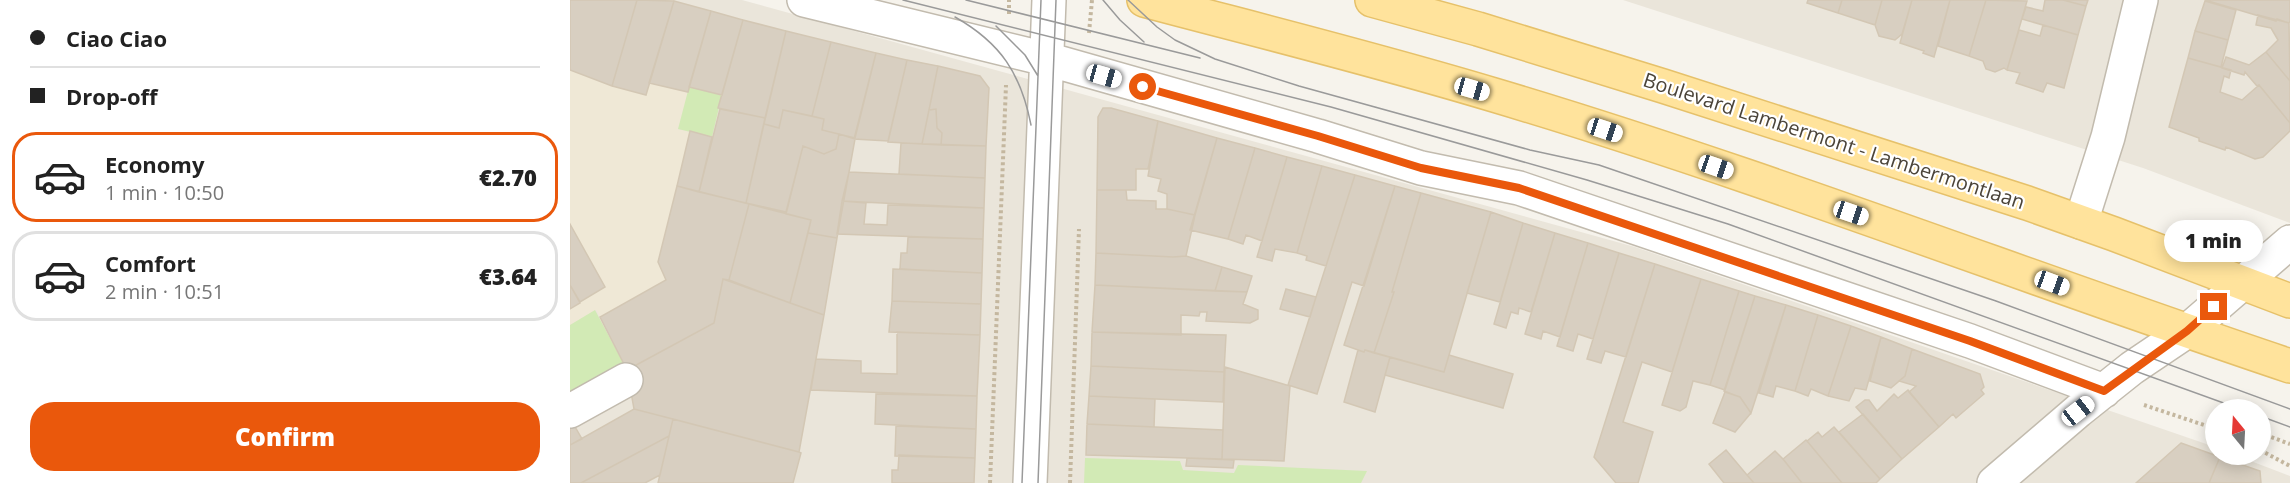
<!DOCTYPE html>
<html lang="en">
<head>
<meta charset="utf-8">
<style>
  body { margin:0; font-family:"Open Sans",sans-serif; background:#f2f2f2; color:#222; height:100vh; display:flex; flex-direction:column; font-size:22px; white-space:nowrap }
  * { box-sizing:border-box; margin:0 }
  p { font-size:20px; color:#767676 }
  .icon { flex:none; width:33px; height:33px; fill:none; stroke:currentColor; stroke-width:2; stroke-linecap:round; stroke-linejoin:round }
  .map { position:relative; flex:1; overflow:hidden }
  .details { display:flex; flex-direction:column; background:#fff; width:570px }
  .details>* { flex:none }
  .banner { display:grid; align-content:center; height:132px; padding:0 30px; background:#fff }
  .needle { width:39px; rotate:342deg }
  .buttons { position:absolute; left:1635px; top:399px; display:grid; gap:12px }
  .buttons a { display:grid; place-items:center; width:66px; height:66px; border-radius:50%; background:#fff; box-shadow:0 3px 15px #0003; font-size:30px }
  .end { position:absolute; width:27px; height:27px; margin:-14px; border:8px solid #ea580c; background:#fff; box-shadow:0 0 0 3px #fff }
  .from { border-radius:50% }
  .bubble { position:absolute; height:42px; border-radius:21px; background:#fff; box-shadow:0 3px 15px #0003; font-size:20px; font-weight:800; line-height:42px; text-align:center }
  .car { position:absolute; width:18px; height:36px; margin:-18px -9px; border-radius:8px; box-shadow:0 0 4px 2px #0007; background:linear-gradient(#fff 24%,#345 0 40%,#fff 0 76%,#345 0 86%,#fff 0) }
  .banner b { display:flex; align-items:center; gap:21px; height:57px; font-size:22px }
  .banner b+b { border-top:2px solid #e0e0e0 }
  .banner i { width:15px; height:15px; background:#222 }
  ul { padding:0; list-style:none }
  li { display:flex; align-items:center; gap:18px; height:90px; margin:0 12px 9px; padding:0 18px; border:3px solid #e0e0e0; border-radius:24px }
  li div { flex:1 }
  li b { display:block; font-size:22px }
  li em { font-style:normal; font-weight:800 }
  li.active { border-color:#ea580c }
  li>.icon { width:54px; height:54px; stroke-width:1.5 }
  .primary-button { display:flex; gap:12px; margin-top:auto; padding:12px 30px }
  .primary-button a { flex:1; height:69px; border-radius:24px; background:#ea580c; color:#fff; font-size:24px; font-weight:800; line-height:69px; text-align:center }
  main { display:flex; flex:1; min-height:0 }
  .map>svg:first-child { display:block }
  .residential { fill:#eae5da }
  .education { fill:#efe8d6 }
  .green { fill:#d2eab5 }
  .building { fill:#d8cfc1; stroke:#d3c7b4; stroke-width:1.5 }
  .lines { fill:none; stroke-linecap:round; stroke-linejoin:round }
  .minor-casing { stroke:#c2bbae; stroke-width:36 }
  .major-casing { stroke:#e6c16a; stroke-width:36 }
  .path { stroke:#c4b79f; stroke-width:4; stroke-dasharray:3 3; stroke-linecap:butt }
  .minor { stroke:#fff; stroke-width:33 }
  .major { stroke:#ffe39c; stroke-width:33 }
  .tram { stroke:#9a9a9a; stroke-width:1.5 }
  .route { stroke:#ea580c; stroke-width:8 }
  .labels { text-anchor:middle; stroke-width:4.5; stroke-linejoin:round; paint-order:stroke }
  .street-label { font-size:20px; fill:#4b4439; stroke:#fff }
</style>
</head>
<body>
<main>
<section class="details">
<div class="banner">
<b><i class="from"></i>Ciao Ciao</b>
<b><i></i>Drop-off</b>
</div>
<ul>
<li class="active"><svg class="icon" aria-label="car" viewBox="0 0 24 24"><path d="M5 17H2v-5l4-1 3-4h7l3 4 3 1v5h-3M9 17h6M6 11h13"/><circle cx="7" cy="17" r="2"/><circle cx="17" cy="17" r="2"/></svg><div><b>Economy</b><p>1 min · 10:50</p></div><em>€2.70</em></li>
<li><svg class="icon" aria-label="car" viewBox="0 0 24 24"><path d="M5 17H2v-5l4-1 3-4h7l3 4 3 1v5h-3M9 17h6M6 11h13"/><circle cx="7" cy="17" r="2"/><circle cx="17" cy="17" r="2"/></svg><div><b>Comfort</b><p>2 min · 10:51</p></div><em>€3.64</em></li>
</ul>
<div class="primary-button"><a>Confirm</a></div>
</section>
<div class="map">
<svg width="1720" height="483" viewBox="0 0 1720 483">
  <rect width="100%" height="100%" fill="#f6f3ec"/>
  <path class="residential" d="M0,0H172L1065,247L1645,447L1646,454L1665,455L1720,476V483H0Z
    M1053,0H1720V223L1573,168Z"/>
  <path class="education" d="M0,0H101L141,11L108,129L142,137L129,192L241,220L220,303L154,279L144,323L57,370L26,310L0,325Z"/>
  <path class="green" d="M119,87L152,95L142,137L108,129Z
    M25,310L57,370L0,402V325Z
    M515,458L610,461L613,470L664,473L668,465L797,471L791,483H514Z"/>
  <path class="building" d="M0,0H67L42,86L0,70Z
    M67,0L104,1L76,95L42,86Z
    M1238,0H1272L1268,13L1237,3Z
    M1272,0H1312L1305,25L1268,13Z
    M1312,0H1342L1332,34L1325,40L1309,36L1305,25Z
    M1342,0H1380L1364,57L1353,53L1354,51L1330,43Z
    M1380,0H1416L1399,56L1368,46Z
    M1416,0L1457,1L1437,70L1434,68L1425,72L1416,69L1413,61L1399,56Z
    M1475,0H1493L1516,6L1508,35L1452,19L1456,7L1473,11Z
    M1493,0H1518L1516,6Z
    M1635,0H1720V21L1719,23L1707,19L1706,21Z
    M104,1L141,11L118,92L79,83Z
    M1635,1L1666,10L1658,40L1625,31Z
    M141,11L173,20L152,95L119,87Z
    M1688,15L1719,23L1720,81L1696,52L1708,40L1701,28L1686,25Z
    M173,20L216,31L195,118L148,108Z
    M1473,25L1508,35L1494,88L1477,83L1473,92L1446,83L1450,73L1437,70L1449,30L1470,36Z
    M216,31L261,42L242,116L213,110L209,128L194,124Z
    M1625,31L1658,40L1651,67L1618,58Z
    M261,42L306,53L285,138L252,130L254,119L242,116Z
    M1696,52L1720,81V123L1689,85L1687,86L1675,72L1674,75L1652,68L1656,57L1679,65Z
    M306,53L337,60L318,141L284,139Z
    M1618,58L1661,70L1659,78L1654,76L1650,92L1672,100L1689,85L1720,123V131L1693,157L1685,159L1656,147L1655,150L1629,141V138L1599,127Z
    M337,60L368,66L352,144L318,142Z
    M368,66L410,76L419,88L416,146L371,145L372,133L367,128L366,109L359,110Z
    M533,108H541L588,121L578,169H566V190H527L528,117Z
    M150,109L195,118L176,203L129,192Z
    M366,109L367,128L372,133L371,145L352,144L359,110Z
    M213,110L254,119L252,130L269,134L266,149L254,154L233,146L216,212L176,203L194,124L209,128Z
    M588,121L647,138L625,215L597,209V194L588,191L591,179L578,176Z
    M120,131L142,137L129,192L107,186Z
    M269,134L285,139L267,238L238,233L241,220L216,214L233,146L254,154L266,149Z
    M647,138L685,148L658,239L620,230Z
    M331,143L416,146L415,178L329,174Z
    M685,148L717,157L692,241L676,235L673,244L658,239Z
    M717,157L752,166L727,253L705,249L702,261L687,257Z
    M752,166L785,175L756,266L736,260L737,256L727,253Z
    M279,172L415,178L414,208L272,201Z
    M785,175L825,186L794,286L782,282L747,394L718,385Z
    M107,186L179,204L159,280L153,279L144,323L57,370L30,317L96,280L88,262Z
    M825,186L851,193L822,292H824L804,353L795,350L794,352L774,345Z
    M527,190H556L557,200L586,201V209H597L625,215L616,256L603,257L526,253Z
    M851,193L921,212L874,372L804,353L824,292H822Z
    M272,201L296,203L294,224L317,225L318,205L414,208L413,239L267,234Z
    M179,204L241,220L220,303L159,280Z
    M921,212L953,223L930,302L897,293Z
    M953,223L985,233L961,312L949,308L948,314L941,312L936,328L924,324Z
    M0,224L35,287L10,302L0,285Z
    M238,233L267,238L254,315L220,303Z
    M985,233L1018,243L990,337L973,331L971,339L955,334Z
    M338,237L413,239L412,273L330,269L331,253H337Z
    M1018,243L1049,253L1023,339L1008,334L1003,351L987,346Z
    M526,253L603,257L616,256L652,267L645,291L525,285Z
    M1049,253L1085,264L1056,357L1035,351L1031,363L1017,359Z
    M1085,264L1131,279L1102,372L1072,362L1053,422L1083,432L1068,483H1046L1024,457Z
    M652,267L682,276L677,292L645,291Z
    M323,269L412,273L411,304L322,301Z
    M153,279L254,315L229,452L64,409L57,370L144,323Z
    M1131,279L1169,291L1140,385L1123,381L1116,407L1110,411L1092,405Z
    M0,285L10,303L0,309Z
    M525,285L677,292L673,304L688,310V319L680,323L636,321L637,312H630L629,316L611,315V335L522,332Z
    M716,289L746,297L740,317L710,309Z
    M1169,291L1185,296L1155,390L1140,385Z
    M1185,296L1216,305L1181,413L1170,397L1154,391Z
    M322,301L411,304L410,335L319,332Z
    M1216,305L1248,315L1225,391L1206,386L1203,397L1189,393Z
    M1248,315L1281,326L1258,396L1241,389L1238,396L1225,391Z
    M1281,326L1311,337L1296,390L1285,388L1279,401L1258,396Z
    M327,332L410,335L407,396L241,390L246,359L291,361V373L327,374Z
    M522,332L656,335L654,372L521,366Z
    M1311,337L1342,349L1335,376L1321,388L1300,381Z
    M1342,349L1410,374L1414,387L1411,390L1414,394L1386,418L1383,414L1369,427L1339,392L1346,386L1329,381L1335,376Z
    M788,350L794,352L795,350L820,357L805,412L774,402Z
    M879,355L943,374L933,408L815,375L820,357L874,372Z
    M521,366L654,372L653,402L519,396Z
    M655,367L720,386L714,461L652,459Z
    M1338,390L1369,427L1332,459L1286,407L1295,400H1299L1307,411L1324,394L1328,398Z
    M1155,392L1170,397L1181,413L1165,432L1143,423Z
    M306,394L407,396L406,429L305,424Z
    M519,396L585,399L584,427L517,424Z
    M64,409L103,419L99,436L11,483H0V445Z
    M1293,414L1332,459L1310,479L1269,432Z
    M0,418L12,439L0,445Z
    M103,419L229,452L231,453L223,483H88Z
    M517,424L653,430L652,459L516,455Z
    M326,426L406,429L405,458L325,456Z
    M1264,427L1310,479L1306,483H1272L1237,441L1248,432L1252,437Z
    M99,436L90,475L75,483H11Z
    M1236,440L1237,441L1272,483H1232L1213,459Z
    M1611,443L1650,457L1639,483H1566Z
    M1156,450L1177,475L1184,483H1154L1139,464Z
    M1205,451L1213,459L1232,483H1184L1177,475Z
    M329,455L405,458L404,483H322V470H328Z
    M1650,457L1690,471L1691,483H1639Z
    M617,458L664,460L663,468L616,466Z"/>
  <g class="lines">
    <g class="minor-casing">
      <path id="minor" d="M234,0L484,61L748,136L851,168L949,188L1400,341L1534,391
        M1511,222L1538,137L1571,0
        M0,411L56,380
        M460,483L479,0
        M1424,483L1508,411L1562,368L1617,331L1720,242"/>
    </g>
    <g class="major-casing">
      <path id="major" d="M574,0C691,31 808,60 924,95C1193,175 1454,277 1720,366
        M802,0L908,29L1093,86L1457,203L1544,234L1720,301"/>
    </g>
    <path class="path" d="M439,14V0
      M519,33L522,0
      M1574,405L1646,429
      M1690,433L1720,444
      M1690,450L1720,466
      M420,483L436,85
      M500,483L509,229"/>
    <use href="#minor" class="minor"/>
    <use href="#major" class="major"/>
    <path class="tram" d="M333,0L761,107L1017,180L1158,224L1673,410
      M396,0L630,58
      M533,0L550,20L574,42
      M558,0L587,27L605,40L645,59L729,86L960,150L1029,165L1426,301L1720,409
      M385,17C431,43 451,74 461,125
      M426,26L455,55L468,76
      M1690,416L1720,427
      M452,483L471,0
      M468,483L486,0"/>
  </g>
  <g class="lines">
    <path class="route" d="M573,87L748,136L851,168L949,188L1400,341L1534,391L1617,331L1644,307"/>
  </g>
  <g class="labels">
    <g class="street-label">
      <text transform="translate(1264 141) rotate(18)" y="7">Boulevard Lambermont - Lambermontlaan</text>
    </g>
  </g>
</svg>
<div class="buttons">
<a><svg class="needle" viewBox="-14 -14 28 28"><path d="M0-13l5 13h-10z" fill="#e53935"/><path d="M0 13l5-13h-10z" fill="#767676"/></svg></a>
</div>
<i class="end from" style="left:573px;top:87px"></i>
<i class="end" style="left:1644px;top:307px"></i>
<div class="bubble" style="left:1594px;top:220px;width:99px">1 min</div>
<i class="car" style="left:534px;top:76px;rotate:106deg"></i>
<i class="car" style="left:902px;top:89px;rotate:106deg"></i>
<i class="car" style="left:1035px;top:130px;rotate:108deg"></i>
<i class="car" style="left:1146px;top:167px;rotate:109deg"></i>
<i class="car" style="left:1281px;top:213px;rotate:109deg"></i>
<i class="car" style="left:1482px;top:283px;rotate:110deg"></i>
<i class="car" style="left:1508px;top:411px;rotate:52deg"></i>
</div>
</main>
</body>
</html>
